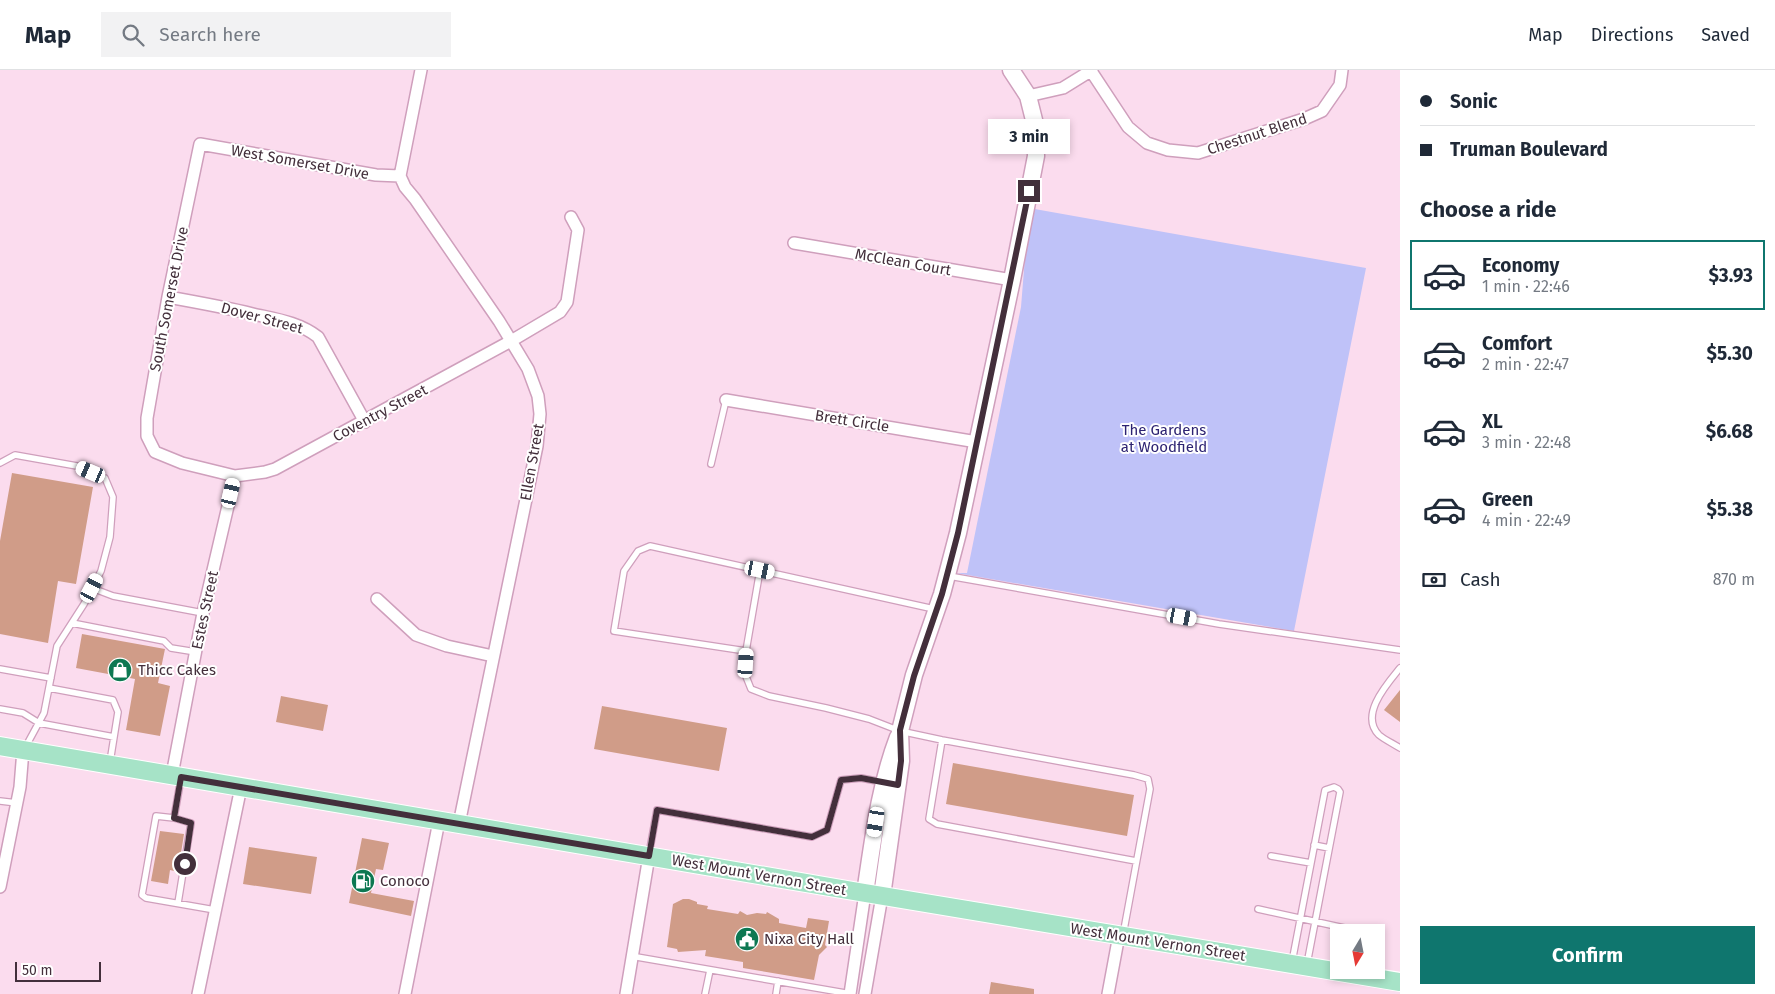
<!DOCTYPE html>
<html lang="en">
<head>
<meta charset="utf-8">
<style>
  body { margin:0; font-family:"Fira Sans",sans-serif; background:#f2f2f3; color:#1f2937; height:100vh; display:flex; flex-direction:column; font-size:19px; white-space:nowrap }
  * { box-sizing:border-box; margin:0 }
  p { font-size:16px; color:#747a83 }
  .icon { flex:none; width:28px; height:28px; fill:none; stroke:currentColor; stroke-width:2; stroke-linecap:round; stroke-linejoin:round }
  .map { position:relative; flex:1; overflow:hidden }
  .panel { display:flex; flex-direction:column; background:#fff; width:375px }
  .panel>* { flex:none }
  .hud { display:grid; align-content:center; height:110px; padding:0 20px; background:#fff }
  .needle { width:32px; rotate:190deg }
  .controls { position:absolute; left:1330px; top:854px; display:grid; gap:10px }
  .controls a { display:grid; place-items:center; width:55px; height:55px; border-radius:0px; background:#fff; box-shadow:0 2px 8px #0003; font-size:25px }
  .scale { position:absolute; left:15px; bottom:12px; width:86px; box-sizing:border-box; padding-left:5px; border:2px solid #432f3b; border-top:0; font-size:14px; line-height:18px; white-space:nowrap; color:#432f3b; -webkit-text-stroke:4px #fff; paint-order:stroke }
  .end { position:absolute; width:22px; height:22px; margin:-11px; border:6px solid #432f3b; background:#fff; box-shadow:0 0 0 2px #fff }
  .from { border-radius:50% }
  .bubble { position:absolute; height:35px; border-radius:0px; background:#fff; box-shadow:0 2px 8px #0003; font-size:16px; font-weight:700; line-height:35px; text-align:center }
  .car { position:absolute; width:15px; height:30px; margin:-15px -8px; border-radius:6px; box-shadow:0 0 4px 1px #0007; background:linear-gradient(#fff 24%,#345 0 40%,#fff 0 76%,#345 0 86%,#fff 0) }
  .hud b { display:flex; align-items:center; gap:18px; height:48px; font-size:19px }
  .hud b+b { border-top:1px solid #e0e1e3 }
  .hud i { width:12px; height:12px; background:#1f2937 }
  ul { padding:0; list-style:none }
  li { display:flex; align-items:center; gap:15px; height:70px; margin:0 10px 8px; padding:0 10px; border:2px solid transparent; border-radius:0px }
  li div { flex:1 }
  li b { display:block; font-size:19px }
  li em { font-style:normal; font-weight:700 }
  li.selected { border-color:#0f766e }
  li>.icon { width:45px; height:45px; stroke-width:1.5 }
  h2 { padding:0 20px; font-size:22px; line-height:60px }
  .pay { display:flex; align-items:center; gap:12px; height:55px; padding:0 20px; font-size:19px }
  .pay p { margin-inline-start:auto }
  .button { display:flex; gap:10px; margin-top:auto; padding:10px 20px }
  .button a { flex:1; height:58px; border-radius:0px; background:#0f766e; color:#fff; font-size:20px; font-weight:700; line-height:58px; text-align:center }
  header { display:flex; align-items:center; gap:30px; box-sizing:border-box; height:70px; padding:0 25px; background:#fff; border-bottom:1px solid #e0e1e3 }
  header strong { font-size:24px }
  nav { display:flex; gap:28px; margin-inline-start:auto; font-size:18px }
  .search { width:350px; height:45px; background:#f2f2f3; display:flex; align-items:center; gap:12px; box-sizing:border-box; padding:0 18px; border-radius:0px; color:#747a83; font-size:19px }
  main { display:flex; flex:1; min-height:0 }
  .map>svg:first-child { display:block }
  .green { fill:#bfc2f8 }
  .building { fill:#d09c88 }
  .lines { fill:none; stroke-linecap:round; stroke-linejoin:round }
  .lane-casing { stroke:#cf9fbc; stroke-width:8 }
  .street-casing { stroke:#cf9fbc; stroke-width:14 }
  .secondary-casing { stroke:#cf9fbc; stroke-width:19 }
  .primary-casing { stroke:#fff; stroke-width:20 }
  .lane { stroke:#fff; stroke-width:5.5 }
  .street { stroke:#fff; stroke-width:11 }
  .secondary { stroke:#fff; stroke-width:16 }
  .primary { stroke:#a6e3c7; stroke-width:18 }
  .route { stroke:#432f3b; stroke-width:6 }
  .labels { text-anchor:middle; stroke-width:4; stroke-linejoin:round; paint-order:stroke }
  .street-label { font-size:15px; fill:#432f3b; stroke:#fff }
  .park-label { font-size:15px; fill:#2d2372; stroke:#fff }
  .poi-label { font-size:15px; fill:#432f3b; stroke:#fff; text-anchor:start }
</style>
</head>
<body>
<header>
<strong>Map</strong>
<div class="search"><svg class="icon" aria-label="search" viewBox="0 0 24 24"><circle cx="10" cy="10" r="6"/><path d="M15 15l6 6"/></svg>Search here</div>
<nav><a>Map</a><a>Directions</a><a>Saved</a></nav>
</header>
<main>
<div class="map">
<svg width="1400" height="924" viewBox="0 0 1400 924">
  <rect width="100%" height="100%" fill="#fbdcee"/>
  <path class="green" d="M1029,138L1366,198L1294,561L956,503H967L1021,237Z"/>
  <path class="building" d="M12,403L93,417L76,514L58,511L48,573L0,564V471Z
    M82,564L165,579L158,613L170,616L160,666L126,660L135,609L76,598Z
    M1400,620V652L1384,640Z
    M281,626L328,635L323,661L276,652Z
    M602,636L727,658L719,701L594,679Z
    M953,693L1134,725L1127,766L946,734Z
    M160,761L184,764L178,802L170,800L168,814L151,811Z
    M362,768L389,773L383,800L376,799L371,823L414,831L411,846L349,833Z
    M249,777L317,787L311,824L243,814Z
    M683,829H689L697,832V834L708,836L707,839L738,844L740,841L747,845L757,843L766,844L767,842L779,849V853L806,858L808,848L829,851L825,875L827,877L819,885L814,910L743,898V892L705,886L706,880L678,882L677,879L667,877L673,834Z
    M991,912L1034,919V924H989Z"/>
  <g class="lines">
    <g class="lane-casing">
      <path id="lane" d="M0,393L15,385L77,396L105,408L113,427L110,467L101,501L84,534L57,576L44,643L25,678
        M711,394L726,330
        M760,500L746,581L745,604L751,619L769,626L826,638L869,649L900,661L942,670L1134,705L1148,709L1150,719L1123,865
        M949,506L1219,554L1400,580
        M92,518L113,526L203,543
        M72,553L164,571L171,578L196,582
        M746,581L614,561L624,501L638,481L650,476L934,539
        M1400,598C1387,614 1359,645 1379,665C1385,670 1394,674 1400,678
        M0,599L51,608
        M49,618L113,630L118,642L110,692
        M0,639L23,643L39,653L114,667
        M942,670L929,749L937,754L1136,791
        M0,731L17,733
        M174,748L181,708
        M1314,775L1329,778
        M649,784L657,740L812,767L827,760L841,710L861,708L882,712
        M1271,786L1311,793
        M178,833L191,753L174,748L156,746L142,825L146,828L215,840
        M1258,839L1358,861
        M631,886L851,924
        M1292,892L1325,720L1334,717L1338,719L1340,722L1307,894
        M705,924L710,900
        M776,924L778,911"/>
    </g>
    <g class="street-casing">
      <path id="street" d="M421,0L400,106L405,117L415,129L499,251L528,299L538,326L540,344L537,376L459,754
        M1091,1L1128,57L1147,73L1168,80L1198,83L1304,49L1322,41L1340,15L1342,0
        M1028,26L1063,18L1092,0
        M400,106L376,105L200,74L168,227L147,348V366L155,382L182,393L235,406L265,402L275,399L511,271L560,242L567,232L578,160L571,147
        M794,173L1012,210
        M168,227C196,232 224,237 253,244C275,249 299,252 318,267L365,352
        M726,330L977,372
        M377,529L416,565L447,576L493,586
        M172,705L203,543L235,406
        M0,817L20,717L23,680
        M198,924L241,717
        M405,924L439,751
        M626,924L649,786
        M850,924L865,823
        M865,924L882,826
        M1108,924L1119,865"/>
    </g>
    <g class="secondary-casing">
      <path id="secondary" d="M865,823C873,771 879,717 898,667
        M882,826L901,691L900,661L914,605L942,524L958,463L1012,210L1036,86L1035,54L1028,26L1011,0"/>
    </g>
    <g class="primary-casing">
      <path id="primary" d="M0,676L865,823L1400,912"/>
    </g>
    <use href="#lane" class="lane"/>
    <use href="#street" class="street"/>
    <use href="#secondary" class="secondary"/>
    <use href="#primary" class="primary"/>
  </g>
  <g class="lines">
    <path class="route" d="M185,794L191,753L174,748L181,707L649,786L657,740L812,767L827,760L841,710L861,708L898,715L901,691L900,660L914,606L942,524L958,463L1029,121"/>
  </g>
  <defs>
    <g id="shop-disc" transform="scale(1.25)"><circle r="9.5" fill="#0d7852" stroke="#fff"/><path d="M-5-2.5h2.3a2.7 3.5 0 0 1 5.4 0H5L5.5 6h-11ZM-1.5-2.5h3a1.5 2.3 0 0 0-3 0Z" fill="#fff"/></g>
    <g id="fuel-disc" transform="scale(1.25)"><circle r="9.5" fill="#0d7852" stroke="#fff"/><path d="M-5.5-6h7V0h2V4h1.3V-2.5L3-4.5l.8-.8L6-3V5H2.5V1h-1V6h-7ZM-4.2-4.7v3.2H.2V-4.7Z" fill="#fff"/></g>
    <g id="civic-disc" transform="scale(1.25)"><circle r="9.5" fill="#0d7852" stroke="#fff"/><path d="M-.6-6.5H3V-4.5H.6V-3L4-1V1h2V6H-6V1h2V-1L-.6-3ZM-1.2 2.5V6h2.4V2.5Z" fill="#fff"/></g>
  </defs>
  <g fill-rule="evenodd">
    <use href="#shop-disc" x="120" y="600"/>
    <use href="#fuel-disc" x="363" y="811"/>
    <use href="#civic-disc" x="747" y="869"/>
  </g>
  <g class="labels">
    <g class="street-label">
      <text transform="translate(1257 64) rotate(-18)" y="5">Chestnut Blend</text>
      <text transform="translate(300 92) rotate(10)" y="5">West Somerset Drive</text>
      <text transform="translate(903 192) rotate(10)" y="5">McClean Court</text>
      <text transform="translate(169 229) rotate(-79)" y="5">South Somerset Drive</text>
      <text transform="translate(262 248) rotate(15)" y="5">Dover Street</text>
      <text transform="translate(380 343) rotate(-28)" y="5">Coventry Street</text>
      <text transform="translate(852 351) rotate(9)" y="5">Brett Circle</text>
      <text transform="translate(532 392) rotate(-80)" y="5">Ellen Street</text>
      <text transform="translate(205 540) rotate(-78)" y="5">Estes Street</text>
      <text transform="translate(759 805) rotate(10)" y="5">West Mount Vernon Street</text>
      <text transform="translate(1158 872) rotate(9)" y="5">West Mount Vernon Street</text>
    </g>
    <g class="park-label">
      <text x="1164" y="365">The Gardens<tspan x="1164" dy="17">at Woodfield</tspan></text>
    </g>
    <g class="poi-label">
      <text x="138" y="605">Thicc Cakes</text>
      <text x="380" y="816">Conoco</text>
      <text x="764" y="874">Nixa City Hall</text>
    </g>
  </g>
</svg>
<div class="controls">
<a><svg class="needle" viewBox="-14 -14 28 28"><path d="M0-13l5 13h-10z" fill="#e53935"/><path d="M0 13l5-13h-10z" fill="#747a83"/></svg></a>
</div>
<div class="scale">50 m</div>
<i class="end from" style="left:185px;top:794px"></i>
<i class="end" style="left:1029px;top:121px"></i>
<div class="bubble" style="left:988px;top:49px;width:82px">3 min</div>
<i class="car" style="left:91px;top:402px;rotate:293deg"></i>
<i class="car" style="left:231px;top:423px;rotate:13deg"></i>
<i class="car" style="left:760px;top:500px;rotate:102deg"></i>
<i class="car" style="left:92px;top:518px;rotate:28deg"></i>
<i class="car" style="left:1182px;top:547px;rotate:100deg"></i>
<i class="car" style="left:746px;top:593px;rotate:4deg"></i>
<i class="car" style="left:876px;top:752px;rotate:189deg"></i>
</div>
<section class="panel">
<div class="hud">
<b><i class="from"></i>Sonic</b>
<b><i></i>Truman Boulevard</b>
</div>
<h2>Choose a ride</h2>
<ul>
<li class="selected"><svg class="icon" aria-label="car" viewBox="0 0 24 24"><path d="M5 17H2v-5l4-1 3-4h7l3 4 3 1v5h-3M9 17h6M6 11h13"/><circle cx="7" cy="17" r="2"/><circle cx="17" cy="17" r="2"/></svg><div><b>Economy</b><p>1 min · 22:46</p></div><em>$3.93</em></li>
<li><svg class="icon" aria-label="car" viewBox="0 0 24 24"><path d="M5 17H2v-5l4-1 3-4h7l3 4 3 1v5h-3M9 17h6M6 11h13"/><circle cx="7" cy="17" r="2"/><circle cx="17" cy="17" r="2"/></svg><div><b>Comfort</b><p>2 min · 22:47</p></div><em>$5.30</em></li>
<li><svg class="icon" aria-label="car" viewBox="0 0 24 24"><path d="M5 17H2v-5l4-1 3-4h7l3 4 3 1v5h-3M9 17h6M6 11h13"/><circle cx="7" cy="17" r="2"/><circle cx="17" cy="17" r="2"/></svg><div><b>XL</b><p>3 min · 22:48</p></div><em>$6.68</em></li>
<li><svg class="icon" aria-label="car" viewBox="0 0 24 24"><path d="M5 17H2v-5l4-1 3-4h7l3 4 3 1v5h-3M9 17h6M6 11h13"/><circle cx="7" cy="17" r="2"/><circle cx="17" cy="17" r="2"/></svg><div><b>Green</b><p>4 min · 22:49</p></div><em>$5.38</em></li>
</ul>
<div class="pay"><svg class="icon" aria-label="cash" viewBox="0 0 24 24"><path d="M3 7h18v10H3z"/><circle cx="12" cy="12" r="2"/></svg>Cash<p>870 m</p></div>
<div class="button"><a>Confirm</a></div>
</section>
</main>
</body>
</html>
